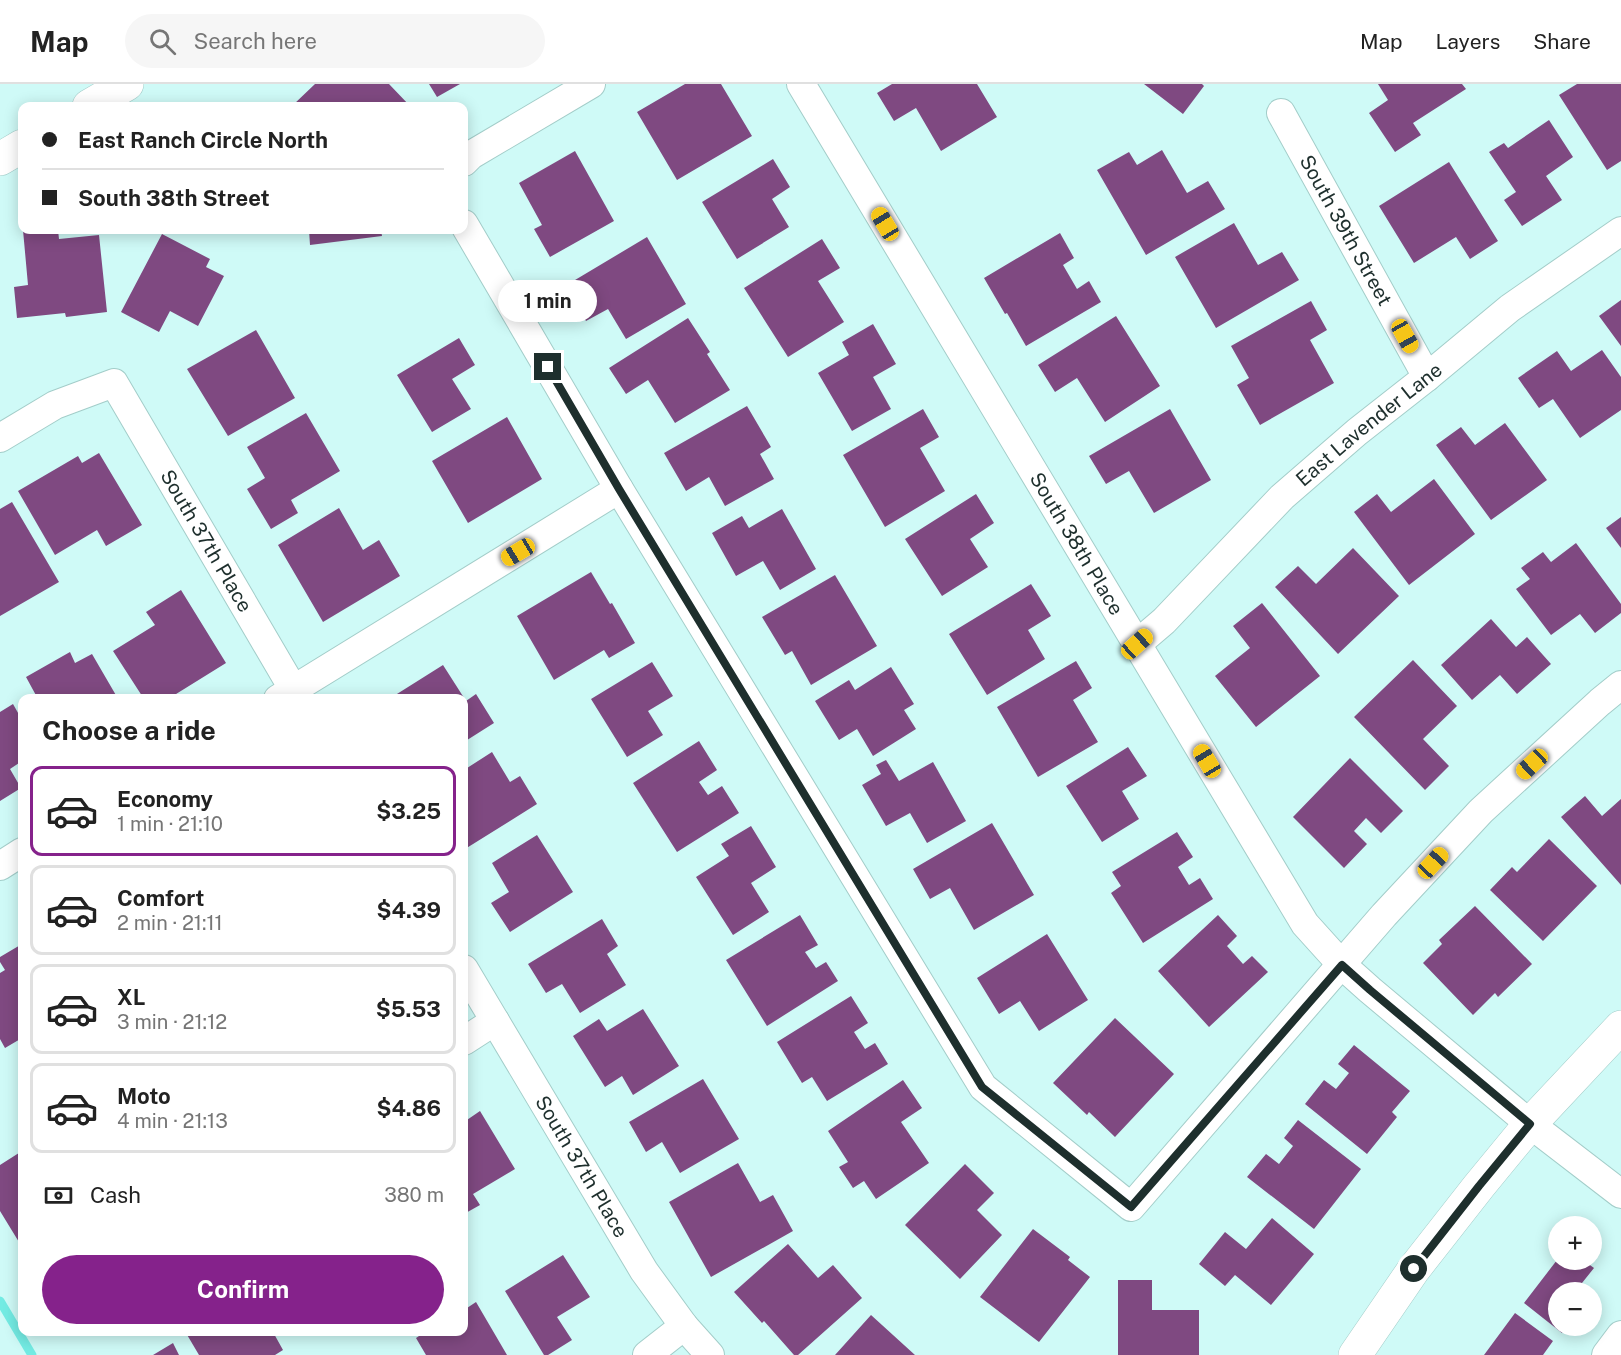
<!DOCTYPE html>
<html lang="en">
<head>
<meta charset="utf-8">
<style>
  body { margin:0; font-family:"Public Sans",sans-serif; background:#f6f6f6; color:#222; height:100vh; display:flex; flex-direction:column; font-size:22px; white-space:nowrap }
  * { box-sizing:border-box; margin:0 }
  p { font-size:20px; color:#767676 }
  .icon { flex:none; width:33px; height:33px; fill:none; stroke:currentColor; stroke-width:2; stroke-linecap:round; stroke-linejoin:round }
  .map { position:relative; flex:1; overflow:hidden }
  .panel { position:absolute; left:18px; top:610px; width:450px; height:642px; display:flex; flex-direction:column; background:#fff; border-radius:12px; box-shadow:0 3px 15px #0003 }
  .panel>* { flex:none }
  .top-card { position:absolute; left:18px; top:18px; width:450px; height:132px; border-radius:12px; box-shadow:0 3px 15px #0003; display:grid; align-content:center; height:132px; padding:0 24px; background:#fff }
  .fabs { position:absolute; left:1548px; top:1132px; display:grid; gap:12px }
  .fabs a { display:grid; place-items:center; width:54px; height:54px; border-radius:50%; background:#fff; box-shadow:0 3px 15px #0003; font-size:30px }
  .end { position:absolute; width:27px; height:27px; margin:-14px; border:8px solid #1e2f2d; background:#fff; box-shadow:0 0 0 3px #fff }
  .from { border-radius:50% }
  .bubble { position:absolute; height:42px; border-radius:21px; background:#fff; box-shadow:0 3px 15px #0003; font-size:20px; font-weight:700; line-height:42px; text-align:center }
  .car { position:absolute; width:18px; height:36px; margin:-18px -9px; border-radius:8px; box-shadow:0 0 4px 2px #0007; background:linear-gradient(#f5c518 24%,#345 0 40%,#f5c518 0 76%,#345 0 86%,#f5c518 0) }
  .top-card b { display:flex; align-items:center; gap:21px; height:57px; font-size:22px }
  .top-card b+b { border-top:2px solid #e0e0e0 }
  .top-card i { width:15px; height:15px; background:#222 }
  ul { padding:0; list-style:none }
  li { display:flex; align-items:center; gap:18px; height:90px; margin:0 12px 9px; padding:0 12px; border:3px solid #e0e0e0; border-radius:12px }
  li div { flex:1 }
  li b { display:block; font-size:22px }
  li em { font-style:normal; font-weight:700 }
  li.selected { border-color:#85228b }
  li>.icon { width:54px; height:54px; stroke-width:1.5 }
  h2 { padding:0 24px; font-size:27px; line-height:72px }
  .pay { display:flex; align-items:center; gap:15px; height:66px; padding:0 24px; font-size:22px }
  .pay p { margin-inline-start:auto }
  .action { display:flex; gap:12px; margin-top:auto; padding:12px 24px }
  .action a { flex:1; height:69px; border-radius:36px; background:#85228b; color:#fff; font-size:24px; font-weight:700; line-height:69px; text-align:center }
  header { display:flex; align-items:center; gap:36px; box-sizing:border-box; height:84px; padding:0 30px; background:#fff; border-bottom:2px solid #e0e0e0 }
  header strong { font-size:28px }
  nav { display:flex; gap:33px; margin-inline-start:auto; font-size:21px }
  .search { width:420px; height:54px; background:#f6f6f6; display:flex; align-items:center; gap:15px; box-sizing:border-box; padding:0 21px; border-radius:33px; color:#767676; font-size:22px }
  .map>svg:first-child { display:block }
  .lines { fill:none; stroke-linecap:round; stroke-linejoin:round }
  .stream { stroke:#73ebe3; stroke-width:9 }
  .building { fill:#7f4981 }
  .street-casing { stroke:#a3cdc9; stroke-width:30 }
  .secondary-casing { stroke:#a3cdc9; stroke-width:34 }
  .street { stroke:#fff; stroke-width:28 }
  .secondary { stroke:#fff; stroke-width:33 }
  .route { stroke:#1e2f2d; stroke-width:8 }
  .labels { text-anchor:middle; stroke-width:6; stroke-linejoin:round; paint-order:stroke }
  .street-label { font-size:20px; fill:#1e2f2d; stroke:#fff }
</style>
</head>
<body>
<header>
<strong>Map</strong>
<div class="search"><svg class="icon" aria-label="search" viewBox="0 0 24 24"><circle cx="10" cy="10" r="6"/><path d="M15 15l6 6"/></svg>Search here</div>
<nav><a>Map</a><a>Layers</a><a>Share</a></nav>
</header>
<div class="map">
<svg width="1621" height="1271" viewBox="0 0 1621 1271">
  <rect width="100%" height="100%" fill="#cffaf7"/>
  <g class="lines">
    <path class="stream" d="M0,1217L32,1271"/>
  </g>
  <path class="building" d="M315,0H389L410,22H294L293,21Z
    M429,0H460L437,13Z
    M685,0H721L752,52L677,96L637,28Z
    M892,0H977L997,33L941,67L916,24L894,37L877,9Z
    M1144,0H1202L1204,2L1183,30Z
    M1378,0H1462L1466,5L1413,39L1421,51L1395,68L1369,29L1388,16Z
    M1577,0H1621V77L1607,86L1559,11Z
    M1549,36L1573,73L1546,92L1562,116L1522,142L1504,116L1516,108L1489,68L1504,59L1508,64Z
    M1162,66L1187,109L1208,97L1225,125L1146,171L1097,86L1129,68L1137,81Z
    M575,67L614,137L550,173L534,145L542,141L519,99Z
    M773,75L790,103L772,115L789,143L737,175L702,118Z
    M1449,78L1498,157L1470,175L1456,153L1414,179L1379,122Z
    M1234,139L1258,181L1282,168L1299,196L1216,244L1175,173Z
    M23,146H58L59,155L99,151L107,228L66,233L65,229L17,234L14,203L28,201Z
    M309,146H381L382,152L310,161Z
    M1060,149L1074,174L1063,181L1077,205L1089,197L1101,218L1026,262L1007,229L1005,230L984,194Z
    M162,150L210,175L206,183L224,192L198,242L170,227L159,248L121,228Z
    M647,153L686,220L626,255L608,225L586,237L565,202Z
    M822,155L840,184L818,197L844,238L788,273L744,204Z
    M1621,216V262L1599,232Z
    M1311,217L1327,246L1310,256L1334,299L1260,341L1237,301L1249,294L1231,262Z
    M1116,232L1160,302L1105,338L1077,294L1055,308L1038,281Z
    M688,234L710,268L707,270L730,306L675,339L648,296L626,310L609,284Z
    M873,240L896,280L873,293L891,325L852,347L818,289L849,271L842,258Z
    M256,246L295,314L228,352L187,285Z
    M459,254L475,281L452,295L471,325L432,348L397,291Z
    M1602,266L1621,293V326L1580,354L1553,315L1539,324L1518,294L1557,267L1571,287Z
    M747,322L771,363L760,370L774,395L725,422L709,393L686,407L664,369Z
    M923,325L939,353L920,364L945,407L885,443L843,371Z
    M1170,325L1211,396L1154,429L1129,387L1106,400L1089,372Z
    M306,329L340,387L291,416L298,429L271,445L247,405L265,394L247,363Z
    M507,333L542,395L468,439L432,377Z
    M1505,339L1547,396L1491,436L1436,361L1461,343L1475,361Z
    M99,369L142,441L106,462L97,446L55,471L18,407L78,372L82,379Z
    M1434,395L1475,450L1409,501L1354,428L1377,410L1391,428Z
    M976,410L994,439L970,455L988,483L942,512L905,455Z
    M12,418L59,498L0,532V425Z
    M339,424L363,466L379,456L400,492L323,538L278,461Z
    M782,425L816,485L780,506L763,477L736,492L712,449L742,432L749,444Z
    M1621,433V464L1606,444Z
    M1576,459L1621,520V529L1595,549L1580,530L1551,551L1516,505L1530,495L1521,484L1543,468L1551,478Z
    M1353,464L1399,512L1338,570L1275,503L1298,482L1316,500Z
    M591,488L610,520L612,519L635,559L609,574L604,566L554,596L517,532Z
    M835,491L877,562L811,601L792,567L785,571L762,533Z
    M1031,500L1051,532L1028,546L1045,575L987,611L949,550Z
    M181,506L226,579L168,615H144L113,567L155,541L146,528Z
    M1262,519L1320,592L1256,643L1215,592L1250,564L1233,542Z
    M1491,535L1516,563L1527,553L1551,580L1517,610L1500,591L1472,616L1441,581Z
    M70,568L75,579L92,570L117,613L113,615H38L26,593Z
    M1413,576L1457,622L1423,655L1449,682L1425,706L1354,633Z
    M1076,577L1092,604L1073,616L1098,658L1038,693L997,623Z
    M652,578L673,612L648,627L663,651L627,673L591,615Z
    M443,581L466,617L476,610L494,639L464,658V615H389Z
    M891,583L914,620L904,626L916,645L873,672L857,645L839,656L815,617L849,596L855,606Z
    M13,620L22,636V677L10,685L21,704L0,717V628Z
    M699,657L717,686L699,698L708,711L722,702L739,729L677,768L633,699Z
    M1128,663L1147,692L1122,707L1139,735L1102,758L1066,702Z
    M492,668L510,698L520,692L537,720L465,765L464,763V686Z
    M1350,674L1403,727L1381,749L1366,734L1354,747L1367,760L1344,784L1293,733Z
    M886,676L899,697L933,678L966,737L927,759L910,729L886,742L862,701L881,690L876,681Z
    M1585,712L1602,732L1621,715V801L1561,733Z
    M992,739L1034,811L974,846L950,804L930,815L913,785Z
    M751,742L776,783L751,799L769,828L733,851L696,793L729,772L721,760Z
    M1177,748L1193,773L1178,783L1189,801L1200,794L1213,815L1143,859L1111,809L1121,802L1112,788Z
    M537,751L573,808L510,848L491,819L509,808L492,779Z
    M1549,755L1597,802L1543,857L1490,806L1512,783L1517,788Z
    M1475,822L1532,880L1498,913L1495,909L1473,931L1423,879L1442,860L1439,856Z
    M800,831L818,861L805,868L816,884L826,878L838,897L767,942L726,876Z
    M1218,831L1237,852L1227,862L1243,880L1252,872L1268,888L1209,943L1158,887Z
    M602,835L618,862L607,870L626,901L580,929L562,900L546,909L528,880Z
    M1047,850L1088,916L1039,947L1020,917L999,930L977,894Z
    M22,860V954L5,964L0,955V889L5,886L0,878V873Z
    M851,912L868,939L854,948L865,965L875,959L888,980L827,1017L812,993L802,999L777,958Z
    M643,925L679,982L633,1011L622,992L605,1003L573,952L599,935L607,947Z
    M1115,934L1174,990L1115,1053L1089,1028L1087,1031L1053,999Z
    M1354,961L1410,1007L1392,1028L1397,1033L1367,1070L1305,1020L1324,996L1336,1005L1349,989L1338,980Z
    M703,995L739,1055L680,1089L662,1058L646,1068L629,1038Z
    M903,996L922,1024L901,1038L929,1079L876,1115L864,1097L853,1104L839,1083L848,1078L828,1047Z
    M480,1027L515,1085L473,1110L480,1121L464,1130V1038Z
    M1298,1036L1361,1085L1314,1145L1247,1093L1266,1070L1279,1080L1293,1062L1284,1054Z
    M22,1067V1163L0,1127V1081Z
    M738,1079L760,1118L773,1111L793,1147L711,1193L669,1118Z
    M965,1080L994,1109L977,1126L1002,1151L960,1195L905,1141Z
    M1272,1134L1314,1170L1271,1221L1235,1191L1225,1202L1199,1180L1225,1148L1246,1165Z
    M1033,1145L1070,1173L1068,1176L1090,1193L1039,1258L980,1213Z
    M788,1160L818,1194L833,1181L862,1214L798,1271H794L764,1237L762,1239L734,1208Z
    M563,1171L590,1213L557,1233L572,1256L548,1271H544L505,1207Z
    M1557,1176H1583L1594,1184L1574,1209H1558V1242H1567L1562,1249L1524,1219Z
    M1118,1196H1152V1226H1199V1271H1118Z
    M476,1218L507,1271H426L416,1254L425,1248H464V1226Z
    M1515,1229L1553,1257L1543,1271H1484Z
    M871,1231L915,1271H835Z
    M187,1248H273L283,1266L275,1271H199L186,1249Z
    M173,1259L179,1271H153Z"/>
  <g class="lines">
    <g class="street-casing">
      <g id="street">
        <path id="s1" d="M801,0L1305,840L1342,881L1370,906L1530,1040L1621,1110"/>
        <path id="s2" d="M1281,29L1427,293"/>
        <path d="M464,78L471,71L591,0"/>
        <path d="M464,140L619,405L983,1003L1131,1123L1384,831L1481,727L1600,618L1621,601"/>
        <path id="s3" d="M0,354L55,321L114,299L299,615"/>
        <path id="s4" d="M1137,560L1164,537L1282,413L1357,348L1427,293L1510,224L1621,147"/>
        <path d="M278,615L619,405"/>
        <path d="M0,782L22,768"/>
        <path id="s5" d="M464,885L644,1187L684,1242L710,1271"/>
        <path d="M464,957L495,937"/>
        <path d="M647,1271L684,1242"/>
        <path d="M1606,1271L1621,1251"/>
      </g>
    </g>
    <g class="secondary-casing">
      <path id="secondary" d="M89,22L127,0
        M0,75L22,62
        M1355,1271L1414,1185L1479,1102L1530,1040L1621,943"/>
    </g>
    <use href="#street" class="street"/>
    <use href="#secondary" class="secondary"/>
  </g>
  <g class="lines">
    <path class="route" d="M548,283L619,405L982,1003L1131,1123L1342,881L1370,906L1530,1040L1479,1102L1414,1185"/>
  </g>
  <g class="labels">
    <g class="street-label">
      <text dy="7" stroke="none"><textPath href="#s2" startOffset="134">South 39th Street</textPath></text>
      <text dy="7" stroke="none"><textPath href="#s4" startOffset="320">East Lavender Lane</textPath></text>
      <text dy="7" stroke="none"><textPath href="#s3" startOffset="310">South 37th Place</textPath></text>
      <text dy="7" stroke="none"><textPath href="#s1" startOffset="536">South 38th Place</textPath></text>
      <text dy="7" stroke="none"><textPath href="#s5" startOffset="230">South 37th Place</textPath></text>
    </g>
  </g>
</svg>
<div class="fabs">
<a>+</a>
<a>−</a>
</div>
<i class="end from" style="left:1414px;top:1185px"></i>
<i class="end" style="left:548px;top:283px"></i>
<div class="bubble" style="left:498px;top:196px;width:99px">1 min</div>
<i class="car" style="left:885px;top:140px;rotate:329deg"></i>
<i class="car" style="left:1405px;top:252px;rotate:151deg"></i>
<i class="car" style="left:518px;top:468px;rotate:239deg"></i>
<i class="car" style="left:1137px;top:560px;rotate:48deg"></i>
<i class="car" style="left:1207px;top:677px;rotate:329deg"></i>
<i class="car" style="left:1532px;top:680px;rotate:227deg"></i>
<i class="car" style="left:1433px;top:779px;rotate:43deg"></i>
<div class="top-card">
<b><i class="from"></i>East Ranch Circle North</b>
<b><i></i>South 38th Street</b>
</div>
<section class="panel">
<h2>Choose a ride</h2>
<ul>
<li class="selected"><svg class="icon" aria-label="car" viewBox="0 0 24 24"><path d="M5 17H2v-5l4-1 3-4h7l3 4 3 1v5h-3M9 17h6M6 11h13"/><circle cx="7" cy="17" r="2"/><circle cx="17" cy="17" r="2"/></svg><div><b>Economy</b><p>1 min · 21:10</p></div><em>$3.25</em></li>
<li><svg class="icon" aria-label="car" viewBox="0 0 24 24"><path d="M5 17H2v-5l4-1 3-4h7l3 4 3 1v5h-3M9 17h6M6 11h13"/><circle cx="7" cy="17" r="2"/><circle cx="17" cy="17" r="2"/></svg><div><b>Comfort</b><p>2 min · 21:11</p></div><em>$4.39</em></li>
<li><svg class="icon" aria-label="car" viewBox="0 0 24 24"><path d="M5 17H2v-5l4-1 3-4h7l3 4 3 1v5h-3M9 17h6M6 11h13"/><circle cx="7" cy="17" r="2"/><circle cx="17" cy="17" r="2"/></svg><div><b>XL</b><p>3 min · 21:12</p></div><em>$5.53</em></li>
<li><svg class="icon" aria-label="car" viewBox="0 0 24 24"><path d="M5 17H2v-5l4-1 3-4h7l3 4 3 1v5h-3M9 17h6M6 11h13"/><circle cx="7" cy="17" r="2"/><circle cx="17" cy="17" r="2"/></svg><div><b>Moto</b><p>4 min · 21:13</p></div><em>$4.86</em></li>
</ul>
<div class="pay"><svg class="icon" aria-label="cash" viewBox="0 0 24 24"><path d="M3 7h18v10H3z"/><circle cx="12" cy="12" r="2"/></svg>Cash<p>380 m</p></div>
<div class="action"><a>Confirm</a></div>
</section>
</div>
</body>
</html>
